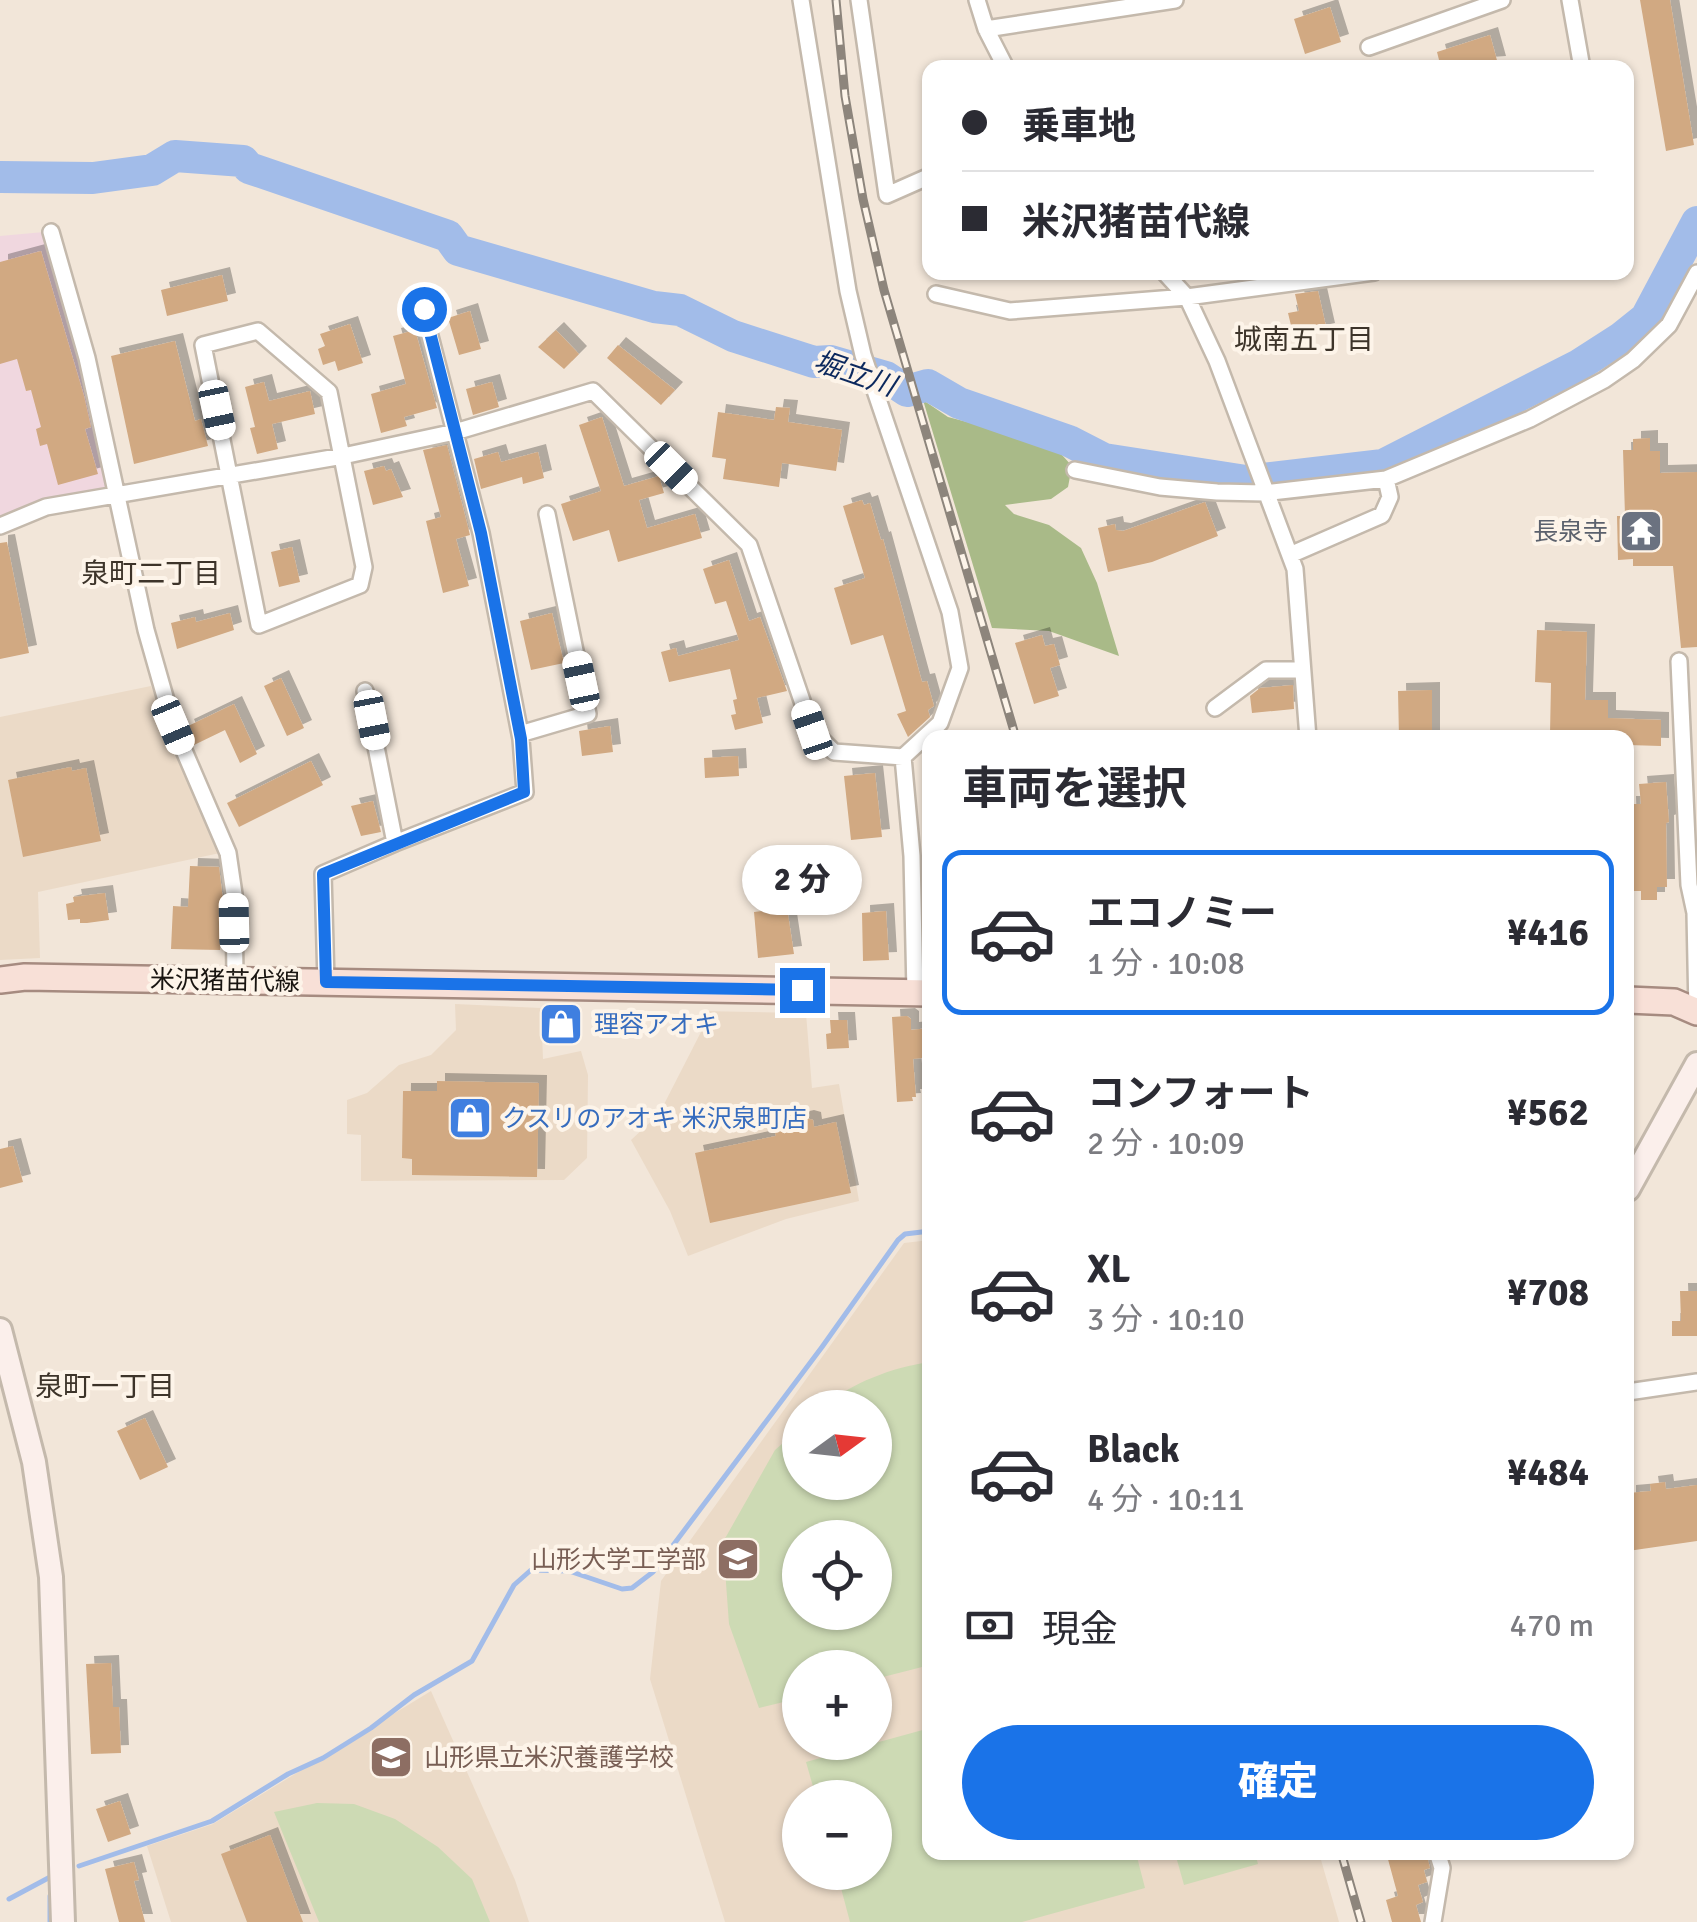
<!DOCTYPE html>
<html lang="ja">
<head>
<meta charset="utf-8">
<style>
  body { margin:0; font-family:Signika,"Noto Sans JP",sans-serif; background:#f2f2f3; color:#2b2b33; height:100vh; display:flex; flex-direction:column; font-size:38px; white-space:nowrap }
  * { box-sizing:border-box; margin:0 }
  p { font-size:32px; color:#7c7c81 }
  .icon { flex:none; width:55px; height:55px; fill:none; stroke:currentColor; stroke-width:2; stroke-linecap:round; stroke-linejoin:round }
  .map { position:relative; flex:1; overflow:hidden }
  .side { position:absolute; left:922px; top:730px; width:712px; height:1130px; display:flex; flex-direction:column; background:#fff; border-radius:20px; box-shadow:0 2px 8px #0004 }
  .side>* { flex:none }
  .banner { position:absolute; left:922px; top:60px; width:712px; height:220px; border-radius:20px; box-shadow:0 2px 8px #0004; display:grid; align-content:center; height:220px; padding:0 40px; background:#fff }
  .needle { width:65px; rotate:75deg }
  .fabs { position:absolute; left:782px; top:1390px; display:grid; gap:20px }
  .fabs a { display:grid; place-items:center; width:110px; height:110px; border-radius:50%; background:#fff; box-shadow:0 2px 8px #0004; font-size:50px }
  .end { position:absolute; width:45px; height:45px; margin:-22px; border:12px solid #1a73e8; background:#fff; box-shadow:0 0 0 5px #fff }
  .from { border-radius:50% }
  .bubble { position:absolute; height:70px; border-radius:35px; background:#fff; box-shadow:0 2px 8px #0004; font-size:32px; font-weight:800; line-height:70px; text-align:center }
  .car { position:absolute; width:30px; height:60px; margin:-30px -15px; border-radius:12px; box-shadow:0 0 8px 2px #0007; background:linear-gradient(#fff 24%,#345 0 40%,#fff 0 76%,#345 0 86%,#fff 0) }
  .banner b { display:flex; align-items:center; gap:35px; height:95px; font-size:38px }
  .banner b+b { border-top:2px solid #e1e1e2 }
  .banner i { width:25px; height:25px; background:#2b2b33 }
  ul { padding:0; list-style:none }
  li { display:flex; align-items:center; gap:30px; height:165px; margin:0 20px 15px; padding:0 20px; border:5px solid transparent; border-radius:20px }
  li div { flex:1 }
  li b { display:block; font-size:38px }
  li em { font-style:normal; font-weight:800 }
  li.active { border-color:#1a73e8 }
  li>.icon { width:90px; height:90px; stroke-width:1.5 }
  h2 { padding:0 40px; font-size:45px; line-height:120px }
  .pay { display:flex; align-items:center; gap:25px; height:110px; padding:0 40px; font-size:38px }
  .pay p { margin-inline-start:auto }
  .cta { display:flex; gap:20px; margin-top:auto; padding:20px 40px }
  .cta a { flex:1; height:115px; border-radius:60px; background:#1a73e8; color:#fff; font-size:40px; font-weight:800; line-height:115px; text-align:center }
  .map>svg:first-child { display:block }
  .built { fill:#ebdac7; fill-rule:evenodd }
  .industrial { fill:#f0d7df }
  .green { fill:#cddab4; fill-rule:evenodd }
  .forest { fill:#a9ba88 }
  .lines { fill:none; stroke-linecap:round; stroke-linejoin:round }
  .stream { stroke:#a2bce9; stroke-width:5 }
  .river { stroke:#a2bce9; stroke-width:32 }
  .building { fill:#d1a982; filter:url(#shadow) }
  .street-casing { stroke:#c4b9ac; stroke-width:20 }
  .secondary-casing { stroke:#c4b9ac; stroke-width:28 }
  .primary-casing { stroke:#a68b80; stroke-width:30 }
  .street { stroke:#fff; stroke-width:15 }
  .secondary { stroke:#fbefeb; stroke-width:22 }
  .primary { stroke:#f8e0d7; stroke-width:25 }
  .rail-casing { stroke:#8d857c; stroke-width:9 }
  .rail { stroke:#fdf4e9; stroke-width:5; stroke-dasharray:15; stroke-linecap:butt }
  .route { stroke:#1a73e8; stroke-width:12 }
  .labels { text-anchor:middle; stroke-width:8; stroke-linejoin:round; paint-order:stroke }
  .worship-label { font-size:25px; fill:#5b616d; stroke:#fdf4e9; text-anchor:end }
  .street-label { font-size:25px; fill:#181410; stroke:#fdf4e9 }
  .shop-label { font-size:25px; fill:#366cbe; stroke:#fdf4e9; text-anchor:start }
  .education-label { font-size:25px; fill:#785e54; stroke:#fdf4e9; text-anchor:end }
  .neighbourhood-label { font-size:28px; fill:#3d342a; stroke:#fdf4e9 }
  .water-label { font-size:28px; font-style:italic; fill:#0c295e; stroke:#fdf4e9 }
</style>
</head>
<body>
<div class="map">
<svg width="1697" height="1922" viewBox="0 0 1697 1922">
  <defs>
    <filter id="shadow"><feDropShadow dx="8" dy="-8" stdDeviation="0" flood-color="#0004"/></filter>
  </defs>
  <rect width="100%" height="100%" fill="#f2e6d9"/>
  <path class="built" d="M151,686L220,853L38,892L40,958L0,960V717Z
    M455,1004L541,1008L543,1059L581,1051L588,1075L587,1158L564,1180L361,1181V1135L347,1134V1100L367,1093L399,1065L431,1055L456,1030Z
    M701,1011L806,1013L812,1088L839,1084L859,1201L786,1219L688,1256L670,1211L631,1140L659,1114L702,1030Z
    M930,1240V1852L1319,1853L1339,1922H725L650,1679L661,1581L904,1243ZM800,1408H875V1482H800ZM800,1538H875V1612H800ZM800,1668H875V1742H800ZM800,1798H875V1872H800Z
    M431,1691L515,1880L529,1922H171L147,1846L213,1824Z"/>
  <path class="industrial" d="M44,232L81,360L109,488L45,501L0,521V236Z"/>
  <path class="green" d="M930,1362V1665L875,1679V1668H800V1698L759,1708L729,1624L723,1542L775,1450L800,1428V1482H875V1408L823,1407C851,1383 893,1367 930,1362ZM800,1538H875V1612H800Z
    M930,1728V1852L1136,1853L1145,1888L1022,1922H850L837,1873L875,1872V1798L816,1797L806,1762Z
    M317,1803L354,1804L395,1819L438,1847L472,1879L490,1922H319L274,1812Z
    M1175,1853H1255L1258,1864L1184,1885Z"/>
  <path class="forest" d="M923,400L948,417L1052,444L1072,466L1068,487L1051,499L1005,505L1014,514L1049,525L1081,548L1097,583L1119,656L1049,631L992,628Z"/>
  <g class="lines">
    <path class="stream" d="M79,1866L212,1821L288,1774L323,1758L371,1728L414,1695L472,1661L514,1585L531,1570L569,1571L622,1589L632,1588L653,1572L822,1347L898,1240L905,1234L930,1231
      M50,1896V1922
      M9,1899L52,1876"/>
    <path class="river" d="M0,177L93,178L152,170L175,156L243,161L249,168L448,236L458,250L654,307L680,310L733,336L814,362L831,361L886,377L907,391L928,385L959,403L1069,441L1104,459L1246,481L1383,465L1579,365L1621,338L1646,318L1697,222"/>
  </g>
  <path class="building" d="M1640,0H1670L1694,145L1666,151Z
    M1330,7L1341,42L1305,54L1294,19Z
    M1490,35L1498,64L1441,68L1437,52Z
    M41,251L84,396L91,427L85,429L98,474L58,485L47,444L40,446L36,429L41,427L31,390L26,391L17,359L0,364V262Z
    M222,275L228,301L167,316L161,290Z
    M1318,291L1327,331L1294,338L1288,313L1299,311L1295,294Z
    M470,311L481,349L459,355L448,318Z
    M350,324L363,363L338,371L335,361L323,365L318,349L325,346L320,334Z
    M415,330L437,408L404,417L407,426L381,433L371,394L406,384L393,336Z
    M556,330L579,354L564,369L538,347Z
    M175,341L195,421L201,419L208,446L134,464L111,356Z
    M618,345L675,390L661,405L607,358Z
    M264,382L269,401L310,391L315,414L272,424L278,449L257,454L250,428L255,427L245,387Z
    M492,382L499,407L473,415L466,389Z
    M776,407L790,408L788,422L842,430L836,471L782,463L779,487L723,479L726,459L712,457L718,412L774,420Z
    M602,417L624,486L659,476L664,493L639,500L647,528L695,514L702,538L618,562L609,530L573,541L561,504L601,491L579,425Z
    M1650,438V451H1660V473L1697,472V647L1681,648L1673,566H1633V559L1618,560L1617,516H1625L1623,450H1633V439Z
    M447,445L470,535L456,539L469,586L443,593L426,521L441,517L423,450Z
    M498,452L501,462L538,452L544,478L523,484L522,477L481,489L474,459Z
    M384,466L386,471L391,469L403,497L373,505L364,471Z
    M862,500L864,505L870,503L881,540L883,539L922,682L927,681L934,706L928,710L930,717L908,737L897,714L906,711L883,635L851,645L834,588L865,578L843,506Z
    M1205,502L1218,536L1152,562L1108,572L1098,528L1115,524L1116,530L1123,531Z
    M7,542L29,653L0,659V543Z
    M292,547L300,582L279,587L271,552Z
    M729,560L749,621L760,617L787,691L757,698L763,723L735,730L731,715L736,714L733,700L737,699L730,669L669,682L661,652L676,648L678,656L739,640L726,601L715,604L703,569Z
    M230,613L234,630L177,649L171,623L195,617L196,622Z
    M552,613L564,663L531,670L520,621Z
    M1537,630L1587,632L1585,700H1608V718L1661,720V746L1628,745V738H1620V734H1550L1551,683L1535,682Z
    M1042,635L1045,646L1054,644L1060,665L1050,668L1059,696L1034,704L1015,643Z
    M281,678L304,728L287,736L264,686Z
    M1293,685L1294,709L1252,713L1250,696L1260,688Z
    M1432,690V738H1399L1398,691Z
    M234,704L257,754L240,763L225,730L194,745L186,727Z
    M610,726L613,752L582,756L579,731Z
    M738,756L739,776L705,778L704,758Z
    M311,761L323,785L239,827L227,803Z
    M71,767L72,771L86,768L101,841L23,857L8,780Z
    M875,773L882,837L851,840L844,776Z
    M1666,782L1669,822L1666,823L1667,887H1657V900H1641V891H1631L1628,804H1641L1639,784Z
    M373,801L381,832L361,836L351,806Z
    M190,866L219,867L223,900L220,950L171,949L173,906L188,907Z
    M105,893L109,920L87,923H80V919L68,920L66,904L74,902L73,897Z
    M787,908L794,954L758,958L754,912Z
    M886,911L889,960L863,961L862,913Z
    M907,1016L911,1019V1030L930,1028V1057L913,1059L916,1097H912L913,1101L897,1102L892,1017Z
    M830,1020H847L849,1048L827,1049L826,1034L831,1033Z
    M437,1081L539,1083L537,1177L412,1175V1159L402,1158L403,1091H437Z
    M806,1118L813,1120L814,1127L836,1122L851,1193L710,1223L695,1153L776,1136L774,1128L779,1124Z
    M13,1146L23,1182L0,1188V1149Z
    M1680,1291H1697V1336H1672V1321H1681Z
    M145,1418L168,1467L140,1480L117,1431Z
    M1665,1482L1666,1489L1697,1485V1541L1628,1551V1493L1651,1491L1650,1484Z
    M111,1663L113,1707H119L121,1753L91,1754L86,1664Z
    M120,1801L131,1834L108,1842L96,1809Z
    M270,1835L303,1922H247L221,1854Z
    M1386,1852H1426L1430,1868L1424,1870L1427,1882L1418,1885L1423,1902L1416,1905L1421,1922H1392L1386,1900L1398,1896Z
    M134,1862L139,1880L134,1881L145,1922H119L105,1869Z"/>
  <g class="lines">
    <g class="street-casing">
      <path id="street" d="M859,0L887,195L930,176
        M977,0L986,29L1006,68
        M1570,0L1582,68
        M986,29L1175,0
        M1369,47L1502,0
        M51,232L87,358L146,630L173,725L228,853L234,894L235,980
        M1164,272L1187,297L1217,361L1295,569L1308,738
        M936,294L1010,311L1187,297L1374,272
        M258,331L329,392L364,567L360,585L259,625L203,345Z
        M1075,470L1160,487L1217,492L1264,493L1386,479L1530,419L1604,380L1633,360L1669,325L1697,273
        M0,526L46,507L343,456L455,432L593,391L749,545L812,730L834,752L903,757L940,723L960,668L950,612L863,355L848,291L801,0
        M1290,555L1382,515L1390,497L1386,479
        M1679,661L1689,885L1695,913L1697,1012
        M365,691L395,843L525,792L521,739L481,533L423,309
        M1215,708L1266,670H1302
        M520,734L588,714L547,514
        M903,757L912,856L915,993
        M326,982L323,874L395,843
        M1628,1392L1697,1382
        M1433,1922L1442,1868L1437,1852"/>
    </g>
    <g class="secondary-casing">
      <path id="secondary" d="M1628,1189L1697,1064
        M0,1330L34,1462L51,1577L63,1922"/>
    </g>
    <g class="primary-casing">
      <path id="primary" d="M0,980L25,977L930,993
        M1628,1000L1674,1002L1697,1012"/>
    </g>
    <use href="#street" class="street"/>
    <use href="#secondary" class="secondary"/>
    <use href="#primary" class="primary"/>
    <g class="rail-casing">
      <path id="rail" d="M836,0L845,96L863,199L884,290L1016,738
        M1341,1852L1361,1922"/>
    </g>
    <use href="#rail" class="rail"/>
  </g>
  <g class="lines">
    <path class="route" d="M424,309L481,533L521,739L524,792L323,874L326,982L802,990"/>
  </g>
  <defs>
    <g id="temple-square" transform="scale(2.25)"><rect x="-9" y="-9" width="18" height="18" rx="4" fill="#6b7280" stroke="#fdf4e9"/><path d="M0-6L5-2H3V0L6.5 2.5H4V6H1.5V3h-3V6H-4V2.5H-6.5L-3 0V-2H-5Z" fill="#fff"/></g>
    <g id="shop-square" transform="scale(2.25)"><rect x="-9" y="-9" width="18" height="18" rx="4" fill="#3f7fe0" stroke="#fdf4e9"/><path d="M-5-2.5h2.3a2.7 3.5 0 0 1 5.4 0H5L5.5 6h-11ZM-1.5-2.5h3a1.5 2.3 0 0 0-3 0Z" fill="#fff"/></g>
    <g id="university-square" transform="scale(2.25)"><rect x="-9" y="-9" width="18" height="18" rx="4" fill="#8d6e63" stroke="#fdf4e9"/><path d="M0-5L7-2L0 1L-7-2ZM-4 1L0 2.5L4 1V4Q0 6-4 4Z" fill="#fff"/></g>
    <g id="school-square" transform="scale(2.25)"><rect x="-9" y="-9" width="18" height="18" rx="4" fill="#8d6e63" stroke="#fdf4e9"/><path d="M0-5L7-2L0 1L-7-2ZM-4 1L0 2.5L4 1V4Q0 6-4 4Z" fill="#fff"/></g>
  </defs>
  <g fill-rule="evenodd">
    <use href="#temple-square" x="1641" y="531"/>
    <use href="#shop-square" x="561" y="1024"/>
    <use href="#shop-square" x="470" y="1118"/>
    <use href="#university-square" x="738" y="1559"/>
    <use href="#school-square" x="391" y="1757"/>
  </g>
  <g class="labels">
    <g class="worship-label">
      <text x="1608" y="540">長泉寺</text>
    </g>
    <g class="street-label">
      <text transform="translate(225 980) rotate(1)" y="9">米沢猪苗代線</text>
    </g>
    <g class="shop-label">
      <text x="594" y="1033">理容アオキ</text>
      <text x="502" y="1127">クスリのアオキ 米沢泉町店</text>
    </g>
    <g class="education-label">
      <text x="706" y="1568">山形大学工学部</text>
      <text x="424" y="1766" text-anchor="start">山形県立米沢養護学校</text>
    </g>
    <g class="neighbourhood-label">
      <text x="1304" y="349">城南五丁目</text>
      <text x="151" y="583">泉町二丁目</text>
      <text x="105" y="1396">泉町一丁目</text>
    </g>
    <g class="water-label">
      <text transform="translate(855 373) rotate(19)" y="10">堀立川</text>
    </g>
  </g>
</svg>
<div class="fabs">
<a><svg class="needle" viewBox="-14 -14 28 28"><path d="M0-13l5 13h-10z" fill="#e53935"/><path d="M0 13l5-13h-10z" fill="#7c7c81"/></svg></a>
<a><svg class="icon" aria-label="locate" viewBox="0 0 24 24"><circle cx="12" cy="12" r="6"/><path d="M12 2v4M12 18v4M2 12h4M18 12h4"/></svg></a>
<a>+</a>
<a>−</a>
</div>
<i class="end from" style="left:424px;top:309px"></i>
<i class="end" style="left:802px;top:990px"></i>
<div class="bubble" style="left:742px;top:845px;width:120px">2 分</div>
<i class="car" style="left:217px;top:410px;rotate:168deg"></i>
<i class="car" style="left:671px;top:468px;rotate:135deg"></i>
<i class="car" style="left:581px;top:681px;rotate:348deg"></i>
<i class="car" style="left:372px;top:720px;rotate:169deg"></i>
<i class="car" style="left:173px;top:725px;rotate:157deg"></i>
<i class="car" style="left:812px;top:730px;rotate:341deg"></i>
<i class="car" style="left:234px;top:923px;rotate:359deg"></i>
<div class="banner">
<b><i class="from"></i>乗車地</b>
<b><i></i>米沢猪苗代線</b>
</div>
<section class="side">
<h2>車両を選択</h2>
<ul>
<li class="active"><svg class="icon" aria-label="car" viewBox="0 0 24 24"><path d="M5 17H2v-5l4-1 3-4h7l3 4 3 1v5h-3M9 17h6M6 11h13"/><circle cx="7" cy="17" r="2"/><circle cx="17" cy="17" r="2"/></svg><div><b>エコノミー</b><p>1 分 · 10:08</p></div><em>¥416</em></li>
<li><svg class="icon" aria-label="car" viewBox="0 0 24 24"><path d="M5 17H2v-5l4-1 3-4h7l3 4 3 1v5h-3M9 17h6M6 11h13"/><circle cx="7" cy="17" r="2"/><circle cx="17" cy="17" r="2"/></svg><div><b>コンフォート</b><p>2 分 · 10:09</p></div><em>¥562</em></li>
<li><svg class="icon" aria-label="car" viewBox="0 0 24 24"><path d="M5 17H2v-5l4-1 3-4h7l3 4 3 1v5h-3M9 17h6M6 11h13"/><circle cx="7" cy="17" r="2"/><circle cx="17" cy="17" r="2"/></svg><div><b>XL</b><p>3 分 · 10:10</p></div><em>¥708</em></li>
<li><svg class="icon" aria-label="car" viewBox="0 0 24 24"><path d="M5 17H2v-5l4-1 3-4h7l3 4 3 1v5h-3M9 17h6M6 11h13"/><circle cx="7" cy="17" r="2"/><circle cx="17" cy="17" r="2"/></svg><div><b>Black</b><p>4 分 · 10:11</p></div><em>¥484</em></li>
</ul>
<div class="pay"><svg class="icon" aria-label="cash" viewBox="0 0 24 24"><path d="M3 7h18v10H3z"/><circle cx="12" cy="12" r="2"/></svg>現金<p>470 m</p></div>
<div class="cta"><a>確定</a></div>
</section>
</div>
</body>
</html>
